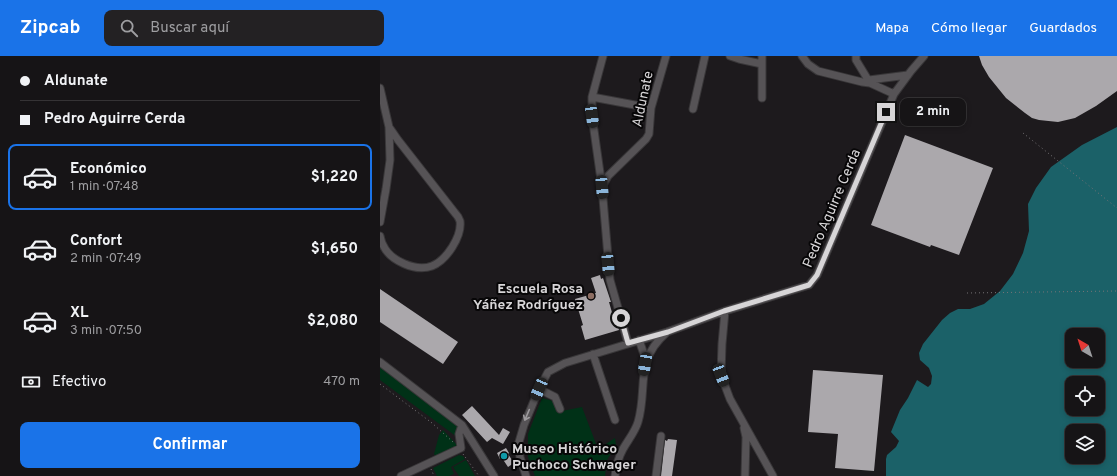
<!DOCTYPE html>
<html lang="es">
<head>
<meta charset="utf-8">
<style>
  body { margin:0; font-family:Overpass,sans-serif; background:#232123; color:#f1f3f6; height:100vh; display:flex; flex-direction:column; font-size:15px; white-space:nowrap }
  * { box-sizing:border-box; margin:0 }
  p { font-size:13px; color:#9e9ea1 }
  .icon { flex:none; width:22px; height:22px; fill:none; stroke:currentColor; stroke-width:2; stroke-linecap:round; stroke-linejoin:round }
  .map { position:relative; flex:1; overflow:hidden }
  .details { display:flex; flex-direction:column; background:#161416; width:380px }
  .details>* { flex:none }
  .guide { display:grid; align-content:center; height:88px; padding:0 20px; background:#161416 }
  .needle { width:26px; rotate:321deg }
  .buttons { position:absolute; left:685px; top:272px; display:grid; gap:8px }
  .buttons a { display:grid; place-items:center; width:40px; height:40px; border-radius:8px; background:#161416; box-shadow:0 2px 6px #0003,0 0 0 1px #353335; font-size:20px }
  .end { position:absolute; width:18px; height:18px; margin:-9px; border:5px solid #d7d5d7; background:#111; box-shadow:0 0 0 2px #111 }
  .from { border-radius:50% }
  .bubble { position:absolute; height:28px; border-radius:8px; background:#161416; box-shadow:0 2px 6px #0003,0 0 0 1px #353335; font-size:13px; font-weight:700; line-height:28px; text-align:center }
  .car { position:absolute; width:12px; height:24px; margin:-12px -6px; border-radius:5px; box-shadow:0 0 3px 1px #0007; background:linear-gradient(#222 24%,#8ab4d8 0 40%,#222 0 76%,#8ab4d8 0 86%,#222 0) }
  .guide b { display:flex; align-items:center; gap:14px; height:38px; font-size:15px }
  .guide b+b { border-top:1px solid #353335 }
  .guide i { width:10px; height:10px; background:#f1f3f6 }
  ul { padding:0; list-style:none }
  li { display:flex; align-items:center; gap:12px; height:66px; margin:0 8px 6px; padding:0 12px; border:2px solid transparent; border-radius:8px }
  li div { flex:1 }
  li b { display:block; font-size:15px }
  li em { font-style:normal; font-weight:700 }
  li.active { border-color:#1a73e8 }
  li>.icon { width:36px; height:36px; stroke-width:1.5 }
  .pay { display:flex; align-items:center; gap:10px; height:44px; padding:0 20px; font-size:15px }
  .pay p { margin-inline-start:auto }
  .action { display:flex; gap:8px; margin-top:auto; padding:8px 20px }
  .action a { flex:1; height:46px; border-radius:8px; background:#1a73e8; color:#fff; font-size:16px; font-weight:700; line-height:46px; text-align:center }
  header { display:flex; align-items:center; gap:24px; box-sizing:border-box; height:56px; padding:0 20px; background:#1a73e8; color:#fff }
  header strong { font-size:19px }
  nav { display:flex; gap:22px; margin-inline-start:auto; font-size:14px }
  .search { width:280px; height:36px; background:#232123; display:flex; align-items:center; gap:10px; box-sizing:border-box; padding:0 14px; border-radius:8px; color:#9e9ea1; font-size:15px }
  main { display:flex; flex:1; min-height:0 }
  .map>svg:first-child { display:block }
  .green { fill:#003117 }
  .water { fill:#1b6168; fill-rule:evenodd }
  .building { fill:#aba8ac }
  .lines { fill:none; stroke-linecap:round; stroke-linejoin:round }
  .minor-casing { stroke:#393739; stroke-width:9 }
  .path { stroke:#777477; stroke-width:1; stroke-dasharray:1 3; stroke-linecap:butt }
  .minor { stroke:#565356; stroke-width:7 }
  .oneway { stroke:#9d9a9d }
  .route { stroke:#d7d5d7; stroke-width:5 }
  .education-dot { fill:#8d6e63; stroke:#070607; stroke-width:1.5 }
  .culture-dot { fill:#0f9aa8; stroke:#070607; stroke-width:1.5 }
  .labels { text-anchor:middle; stroke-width:4; stroke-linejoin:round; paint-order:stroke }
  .street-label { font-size:14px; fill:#d7d5d7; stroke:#070607 }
  .poi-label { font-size:14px; font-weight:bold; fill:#d7d5d7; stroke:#070607; text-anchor:end }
</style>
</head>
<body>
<header>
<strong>Zipcab</strong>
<div class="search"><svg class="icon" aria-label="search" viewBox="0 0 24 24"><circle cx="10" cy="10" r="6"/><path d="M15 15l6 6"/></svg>Buscar aquí</div>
<nav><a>Mapa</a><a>Cómo llegar</a><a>Guardados</a></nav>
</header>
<main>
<section class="details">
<div class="guide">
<b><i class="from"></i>Aldunate</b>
<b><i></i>Pedro Aguirre Cerda</b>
</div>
<ul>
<li class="active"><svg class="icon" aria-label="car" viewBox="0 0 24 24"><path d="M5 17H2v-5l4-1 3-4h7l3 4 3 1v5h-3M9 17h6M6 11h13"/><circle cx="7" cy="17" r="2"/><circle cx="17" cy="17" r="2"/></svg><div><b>Económico</b><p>1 min · 07:48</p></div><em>$1,220</em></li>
<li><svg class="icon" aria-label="car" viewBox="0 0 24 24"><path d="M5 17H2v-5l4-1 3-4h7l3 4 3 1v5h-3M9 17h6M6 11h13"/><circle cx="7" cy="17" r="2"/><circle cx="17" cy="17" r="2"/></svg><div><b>Confort</b><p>2 min · 07:49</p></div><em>$1,650</em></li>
<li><svg class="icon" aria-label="car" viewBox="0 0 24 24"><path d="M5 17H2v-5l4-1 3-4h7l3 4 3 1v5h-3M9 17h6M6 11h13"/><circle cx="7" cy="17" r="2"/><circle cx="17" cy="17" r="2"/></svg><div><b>XL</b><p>3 min · 07:50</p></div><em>$2,080</em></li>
</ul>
<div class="pay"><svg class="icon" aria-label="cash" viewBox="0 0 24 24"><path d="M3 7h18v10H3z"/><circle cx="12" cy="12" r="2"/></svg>Efectivo<p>470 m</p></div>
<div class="action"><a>Confirmar</a></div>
</section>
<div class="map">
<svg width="737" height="420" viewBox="0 0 737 420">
  <rect width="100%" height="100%" fill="#1d1a1d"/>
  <path class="green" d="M0,310L80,370L77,381L0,324Z
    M162,342L173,345L177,356L202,351L218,393L235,382L236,389L227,404L225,420H155L148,401V378Z
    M63,374L79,391L57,402L54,398L59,379Z
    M79,399L83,400L85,403L71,411L74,418L69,420H57L53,412Z
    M86,404L95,420H79L73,411Z"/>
  <path class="water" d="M737,71V420H506V403L507,399L516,391L519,385L511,376L520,354L528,342L537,324L548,331L551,328L552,320L549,312L540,304L539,297L543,288L562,264L570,257L578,253H590L604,248L620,235L633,218L643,197L649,175L648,148L656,132L671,111L702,89ZM692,279H718V305H692ZM692,327H718V353H692ZM692,375H718V401H692Z"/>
  <path class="building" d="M599,0H737V35L716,50L695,62L678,66L659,64L652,62L645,57L626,42L609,21L602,9Z
    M525,79L613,112L579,199L551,189L550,191L491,169Z
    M220,219L221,223L223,222L231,246H229L233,260H235L239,274L205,284L201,270L203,269L195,243L216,237L211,222Z
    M0,233L78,286L63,308L0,266Z
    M433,314L503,319L494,415L455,412L458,378L428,376Z
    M92,350L119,379L123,372L130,376L123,388L112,382L107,386L82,359Z
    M288,383L297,384L292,420H281L285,384L287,385Z
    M126,392L129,397L128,398L134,407L128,411L122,402L120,403L117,397Z"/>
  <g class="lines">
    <g class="minor-casing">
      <path id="minor" d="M223,0L212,41V60L222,131L230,224L248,287
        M350,0L359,3L382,8
        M422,0L428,8L438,15L482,26L490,27L514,38
        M476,0V4L490,27
        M489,24L528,19
        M0,32L9,71L10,104L6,133L0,166
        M212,41L271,52
        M382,42V0
        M313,53L325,0
        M222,131L228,120L266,83L269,78L271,52L286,0
        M0,180C1,183 1,186 3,189C10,205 36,216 52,210C67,204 82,180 80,165C79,162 77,159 75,157L18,84L9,71
        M345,255L342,288L341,319L350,343L393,420
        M259,284L266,304
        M213,298L235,364
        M0,306L82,369L114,420
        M159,333L175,341L180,353
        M364,372L366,381L365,420
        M21,420L81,392L79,378L82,369
        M146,420L140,401L139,386L144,369L159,333L168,316L185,307L287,276L345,255L429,229L437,219L514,38L531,15L544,0
        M235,420C236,411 238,402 243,393C248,384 255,376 258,366C268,332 254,305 286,277
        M276,420L281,380"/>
    </g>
    <path class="path" d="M643,77L737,152
      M587,237L737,235
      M0,328L52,367L73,386
      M83,398L99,420
      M51,413L54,420"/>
    <use href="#minor" class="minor"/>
  </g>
  <defs><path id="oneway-shaft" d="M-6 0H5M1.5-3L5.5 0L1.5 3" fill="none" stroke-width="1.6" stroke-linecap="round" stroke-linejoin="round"/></defs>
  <use class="oneway" href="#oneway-shaft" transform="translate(147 359) rotate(113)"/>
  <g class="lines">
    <path class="route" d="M241,262L248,287L288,276L344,255L429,229L437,219L506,56"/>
  </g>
  <circle class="education-dot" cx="211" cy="240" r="4"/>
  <circle class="culture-dot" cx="124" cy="400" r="4"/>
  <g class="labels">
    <g class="street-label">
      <text transform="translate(262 43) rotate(-78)" y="5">Aldunate</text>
      <text transform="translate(451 152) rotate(-67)" y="5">Pedro Aguirre Cerda</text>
    </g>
    <g class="poi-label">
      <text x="203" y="237">Escuela Rosa<tspan x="203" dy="16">Yáñez Rodríguez</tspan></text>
      <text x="132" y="397" text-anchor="start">Museo Histórico<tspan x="132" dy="16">Puchoco Schwager</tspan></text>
    </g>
  </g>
</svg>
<div class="buttons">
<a><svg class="needle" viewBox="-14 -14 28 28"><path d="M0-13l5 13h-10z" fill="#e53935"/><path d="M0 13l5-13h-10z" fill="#9e9ea1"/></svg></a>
<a><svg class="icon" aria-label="locate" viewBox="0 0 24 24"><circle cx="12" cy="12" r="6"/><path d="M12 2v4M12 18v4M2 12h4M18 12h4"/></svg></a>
<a><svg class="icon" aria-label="layers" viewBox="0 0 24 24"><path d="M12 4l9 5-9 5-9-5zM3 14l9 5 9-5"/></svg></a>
</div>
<i class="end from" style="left:241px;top:262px"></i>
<i class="end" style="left:506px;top:56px"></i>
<div class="bubble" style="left:520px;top:42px;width:66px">2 min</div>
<i class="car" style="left:212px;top:60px;rotate:172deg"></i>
<i class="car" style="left:222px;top:131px;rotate:175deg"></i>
<i class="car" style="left:228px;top:208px;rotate:175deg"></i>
<i class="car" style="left:265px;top:308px;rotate:189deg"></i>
<i class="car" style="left:341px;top:319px;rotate:159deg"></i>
<i class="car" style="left:159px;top:333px;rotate:203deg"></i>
</div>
</main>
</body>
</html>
